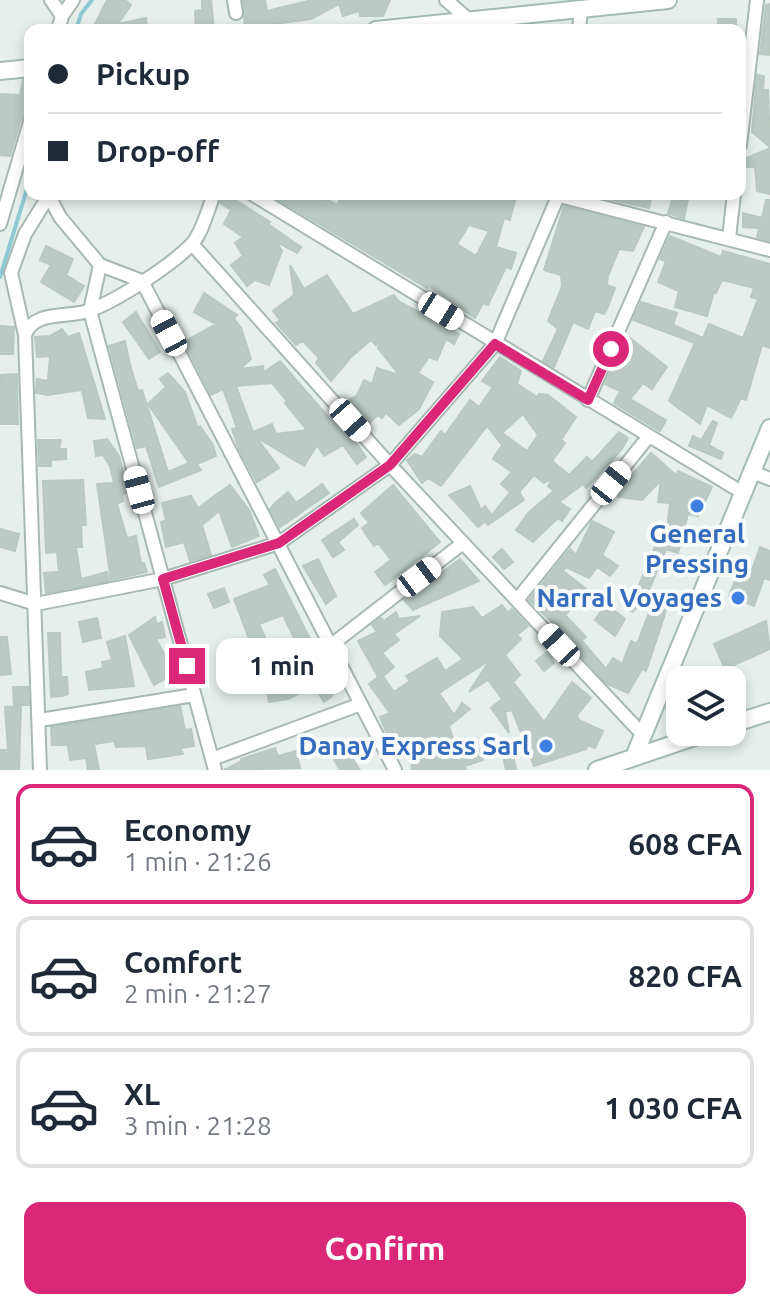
<!DOCTYPE html>
<html lang="en">
<head>
<meta charset="utf-8">
<style>
  body { margin:0; font-family:Ubuntu,sans-serif; background:#f6f6f7; color:#1f2937; height:100vh; display:flex; flex-direction:column; font-size:30px; white-space:nowrap }
  * { box-sizing:border-box; margin:0 }
  p { font-size:26px; color:#747a83 }
  .icon { flex:none; width:44px; height:44px; fill:none; stroke:currentColor; stroke-width:2; stroke-linecap:round; stroke-linejoin:round }
  .map { position:relative; height:770px; overflow:hidden }
  .drawer { display:flex; flex-direction:column; background:#fff; flex:1 }
  .drawer>* { flex:none }
  .hud { position:absolute; left:24px; top:24px; width:722px; height:176px; border-radius:16px; box-shadow:0 4px 12px #0003; display:grid; align-content:center; height:176px; padding:0 24px; background:#fff }
  .buttons { position:absolute; left:666px; top:666px; display:grid; gap:16px }
  .buttons a { display:grid; place-items:center; width:80px; height:80px; border-radius:16px; background:#fff; box-shadow:0 4px 12px #0003; font-size:40px }
  .end { position:absolute; width:36px; height:36px; margin:-18px; border:10px solid #db2777; background:#fff; box-shadow:0 0 0 4px #fff }
  .from { border-radius:50% }
  .bubble { position:absolute; height:56px; border-radius:16px; background:#fff; box-shadow:0 4px 12px #0003; font-size:26px; font-weight:600; line-height:56px; text-align:center }
  .car { position:absolute; width:24px; height:48px; margin:-24px -12px; border-radius:10px; box-shadow:0 0 6px 2px #0007; background:linear-gradient(#fff 24%,#345 0 40%,#fff 0 76%,#345 0 86%,#fff 0) }
  .hud b { display:flex; align-items:center; gap:28px; height:76px; font-size:30px }
  .hud b+b { border-top:2px solid #e0e1e3 }
  .hud i { width:20px; height:20px; background:#1f2937 }
  ul { padding:14px 0 0; list-style:none }
  li { display:flex; align-items:center; gap:24px; height:120px; margin:0 16px 12px; padding:0 8px; border:4px solid #e0e1e3; border-radius:16px }
  li div { flex:1 }
  li b { display:block; font-size:30px }
  li em { font-style:normal; font-weight:600 }
  li.on { border-color:#db2777 }
  li>.icon { width:72px; height:72px; stroke-width:1.5 }
  .button { display:flex; gap:16px; margin-top:auto; padding:16px 24px }
  .button a { flex:1; height:92px; border-radius:16px; background:#db2777; color:#fff; font-size:32px; font-weight:600; line-height:92px; text-align:center }
  .map>svg:first-child { display:block }
  .lines { fill:none; stroke-linecap:round; stroke-linejoin:round }
  .stream { stroke:#8ec9d4; stroke-width:4 }
  .building { fill:#bbcac4; stroke:#b8c9c2; stroke-width:2; fill-rule:evenodd }
  .street-casing { stroke:#a8b8b2; stroke-width:16 }
  .secondary-casing { stroke:#a4bbb3; stroke-width:20 }
  .street { stroke:#fff; stroke-width:12 }
  .secondary { stroke:#fff; stroke-width:16 }
  .route { stroke:#db2777; stroke-width:10 }
  .shop-dot { fill:#3f7fe0; stroke:#f7fbf9; stroke-width:3 }
  .labels { text-anchor:middle; stroke-width:8; stroke-linejoin:round; paint-order:stroke }
  .shop-label { font-size:26px; font-weight:bold; fill:#366cbe; stroke:#f7fbf9; text-anchor:end }
</style>
</head>
<body>
<div class="map">
<svg width="770" height="770" viewBox="0 0 770 770">
  <rect width="100%" height="100%" fill="#e6efeb"/>
  <g class="lines">
    <path class="stream" d="M76,30L81,14L92,0
      M0,277L30,179"/>
  </g>
  <path class="building" d="M107,0H125L131,5L118,24L146,18L147,30H92Z
    M202,0H211L214,30H196L195,11L202,10Z
    M243,0H265L267,11L312,0H390L383,16H360L359,11L343,16L339,4L311,19L245,28Z
    M770,4V48L769,55L760,54L766,5Z
    M718,19H736V30H718Z
    M757,75L764,76L763,90H768L770,147L752,132Z
    M30,79L29,113L21,119L10,156L0,155V94L20,95L23,80Z
    M770,148V194L757,191L755,167H747V158Z
    M226,194L270,222L268,224L301,247L297,253L277,242L282,251L269,285L255,280L247,286L231,265L243,256L235,243L243,237L224,224L231,210L220,203Z
    M269,194H318L337,205L343,194H509L516,196L510,220L504,218L496,247L516,253L511,269L506,267L488,305L483,303L475,318L428,285L427,288L410,278ZM469,225L489,231L476,256L457,244Z
    M605,194H652L649,208L604,198Z
    M674,194H689L684,219L668,213Z
    M766,200H770V241L757,237L759,228L743,227V213L762,218Z
    M564,206L644,227L633,251L619,249L608,276L607,285L615,288L607,309L604,314L595,311L588,329L573,322L554,367L543,361L558,329L548,321L562,286L561,275L544,270Z
    M670,236L721,257L723,251L770,264V348L762,345L746,400L741,398L731,418L707,405L700,424L669,401L695,343L633,320L641,302L677,313L673,325L703,338L709,324L743,338L758,299L751,297L754,288L722,280L716,293L714,292L707,316L675,307L679,291L658,282L666,261L660,259Z
    M46,246L73,259L66,275L84,286L74,302L41,282L51,265L40,260Z
    M290,265L304,289L327,275L353,314L394,295L398,301L459,334L454,344L446,339L437,360L429,357L418,373L433,382L419,409L399,425L386,413L382,418L378,415L368,424L348,401L357,395L364,380L372,384L377,368L399,375L378,348L382,339L376,345L371,340L351,357L331,381L316,363L319,358L303,341L296,345L276,323L280,320L273,311L294,295Z
    M204,293L237,315L234,319L241,328L251,359L240,369L263,366L264,372L280,361L329,418L333,414L348,432L366,457L357,464L343,445L324,456L317,445L304,466L256,437L279,468L257,482L239,449L232,429L237,428L223,389L211,395L184,342L216,324L194,312ZM272,383L287,401L285,403L307,430L276,434L272,424L253,432L236,386Z
    M136,312L160,352L149,359L123,322Z
    M0,326L14,327L13,354H0Z
    M62,329L68,337L79,333L105,419L88,418L82,390L48,395L36,393L37,379L48,381L50,356L37,357L35,337L50,336Z
    M626,335L667,367L652,389L643,383L630,399L666,420L660,431L614,403L620,391L605,384Z
    M125,341L130,365L138,391L142,390L168,472L189,463L148,404L166,387L160,379L168,373L185,392L198,428L200,426L213,445L216,456L197,464L201,470L159,487L146,446L137,448L109,346Z
    M500,357L521,371L517,384L537,397L539,394L548,395L576,417L561,440L565,443L552,461L569,475L587,457L592,462L619,432L628,438L622,449L586,488L583,484L559,502L570,509L562,521L558,518L533,542L516,530L528,513L554,491L548,486L553,478L544,483L534,475L519,492L524,500L488,525L486,523L510,492L501,484L512,472L493,459L502,445L487,426L441,486L428,478L422,483L407,460L415,454L422,457L441,431L445,435L470,400L479,407L493,387L482,381ZM523,414L538,435L527,451L502,433Z
    M17,374L18,424H0L1,375Z
    M713,421L717,423L709,445L723,453L721,459L689,446L693,436L701,440Z
    M107,439L119,456L124,475L127,493L122,494L123,501L117,504L127,538L136,536L141,563H144L147,572L111,580L97,484L114,483L110,466L103,455L96,456L94,441Z
    M38,440H61L59,449H66V459L51,460V466H39Z
    M651,453L676,475L678,471L712,487L698,516L688,514L678,553L666,549L648,593L633,612L629,610L663,527L667,528L670,503L658,502L661,480L642,500L618,497L619,490Z
    M83,480L86,525H81L82,547H76L81,579L107,572L109,581L46,593L44,573L59,572L57,552L46,553L43,481Z
    M322,484L329,493L280,527L270,509L275,503L288,492L296,503Z
    M230,485L249,510L259,536L232,547L219,511L202,525L211,555L190,561L184,542L166,547L161,522L166,520L162,503L191,496L198,508Z
    M393,485L440,542L385,585L375,572L391,560L378,543L374,546L362,528L369,523L361,513Z
    M470,486L481,510L485,506L492,515L478,527L449,495Z
    M354,519L358,525L338,542L344,550L333,557L322,540Z
    M592,521L614,532L602,555L618,566L610,576L597,567L589,578L566,567L563,571L589,591L565,615L586,637L576,646L529,600L570,549L576,555Z
    M0,529L19,534L15,551L0,547Z
    M760,547L770,551V580L764,578L754,606L729,596L736,578L748,582Z
    M502,549L513,562L504,569L493,557Z
    M318,559L336,596L326,604L303,566Z
    M460,559L479,581L413,610L404,600Z
    M275,569L315,649L302,655L283,615L259,624L271,650L256,657L234,599L270,585L264,575Z
    M224,588L229,602L214,608L208,594Z
    M655,597L668,602L664,617L646,671L642,669L628,693L607,684L575,649L583,642L606,669L613,658L622,664L631,641L637,644Z
    M606,604L625,619L615,636L595,620Z
    M502,605L508,613L512,609L528,626L517,635L521,639L505,655L520,675L513,682L544,722L572,682L591,698L577,715L579,720L603,731L595,748L588,745L586,749L534,766L512,710L505,712L509,733L491,708L502,699L488,680L469,692L490,660L439,693L454,715L462,703L470,709L449,726L458,755L478,749L483,760L465,766L466,770H412L409,747L396,753L390,741L380,717L390,713L369,684L378,677L358,641L377,632L372,625L381,618L384,621L396,612L399,619L420,616L394,634L399,640L382,653L394,667L383,676L394,692L410,681L406,676L437,658L445,671L463,659L440,636L442,612L473,607L482,618Z
    M155,617L156,624L162,622L165,637L156,639L175,674L154,685L129,635Z
    M97,618L101,638L83,642L79,622Z
    M766,621L770,649L725,669L714,644Z
    M48,633H60L61,677H67L68,694L62,696L51,697Z
    M125,636L134,686L89,690L86,672L103,668L102,662L112,660L107,642Z
    M0,637H7L11,674L0,675Z
    M548,651L554,663L544,671L536,661Z
    M309,664L316,675L337,684L331,697L324,702L314,686L288,699L269,702L267,689L277,687L276,680L285,679Z
    M13,687H28L29,705H14Z
    M21,706L19,770H0V750H8L5,707Z
    M180,706L185,730L191,729L194,746L180,748L183,754L148,759L146,746L116,747L114,741L94,744L99,770H88L86,758L70,760L68,745H52L51,727Z
    M275,748L278,756L296,751L300,768L224,770L242,761L241,759Z
    M512,749L516,770H506L502,751Z
    M347,750L360,770H340L333,758Z"/>
  <g class="lines">
    <g class="street-casing">
      <path id="street" d="M51,0L62,16L58,30
        M234,0L236,13
        M446,0L468,19
        M62,16L73,0
        M579,30L581,9
        M740,145L757,0
        M48,194L60,217L100,265L142,281L395,770
        M252,194L743,493
        M552,194L770,250
        M0,224L30,122
        M729,238L734,194
        M192,244L390,465L643,735
        M100,265L90,311L215,770
        M25,335L11,273L25,234L48,197
        M588,400L666,222
        M752,472L770,479
        M0,593L36,604L163,579L279,543L390,465L495,344L559,194
        M517,600L649,436
        M330,646L463,543
        M40,720L194,695
        M212,759L361,704
        M40,770L25,335C34,309 69,319 91,310C119,299 169,267 191,245C202,234 208,209 214,194"/>
    </g>
    <g class="secondary-casing">
      <path id="secondary" d="M376,30L668,0
        M0,71L30,68
        M732,724L770,712
        M634,757L770,428
        M597,770L709,732"/>
    </g>
    <use href="#street" class="street"/>
    <use href="#secondary" class="secondary"/>
  </g>
  <g class="lines">
    <path class="route" d="M187,666L163,579L279,543L390,465L495,344L588,400L611,349"/>
  </g>
  <g class="shop-dot">
    <circle cx="697" cy="506" r="8"/>
    <circle cx="738" cy="598" r="8"/>
    <circle cx="546" cy="746" r="8"/>
  </g>
  <g class="labels">
    <g class="shop-label">
      <text x="697" y="543" text-anchor="middle">General<tspan x="697" dy="30">Pressing</tspan></text>
      <text x="722" y="607">Narral Voyages</text>
      <text x="530" y="755">Danay Express Sarl</text>
    </g>
  </g>
</svg>
<div class="buttons">
<a><svg class="icon" aria-label="layers" viewBox="0 0 24 24"><path d="M12 4l9 5-9 5-9-5zM3 14l9 5 9-5"/></svg></a>
</div>
<i class="end from" style="left:611px;top:349px"></i>
<i class="end" style="left:187px;top:666px"></i>
<div class="bubble" style="left:216px;top:638px;width:132px">1 min</div>
<i class="car" style="left:441px;top:311px;rotate:122deg"></i>
<i class="car" style="left:169px;top:333px;rotate:332deg"></i>
<i class="car" style="left:350px;top:420px;rotate:138deg"></i>
<i class="car" style="left:611px;top:483px;rotate:39deg"></i>
<i class="car" style="left:139px;top:490px;rotate:345deg"></i>
<i class="car" style="left:419px;top:577px;rotate:53deg"></i>
<i class="car" style="left:559px;top:645px;rotate:317deg"></i>
<div class="hud">
<b><i class="from"></i>Pickup</b>
<b><i></i>Drop-off</b>
</div>
</div>
<section class="drawer">
<ul>
<li class="on"><svg class="icon" aria-label="car" viewBox="0 0 24 24"><path d="M5 17H2v-5l4-1 3-4h7l3 4 3 1v5h-3M9 17h6M6 11h13"/><circle cx="7" cy="17" r="2"/><circle cx="17" cy="17" r="2"/></svg><div><b>Economy</b><p>1 min · 21:26</p></div><em>608 CFA</em></li>
<li><svg class="icon" aria-label="car" viewBox="0 0 24 24"><path d="M5 17H2v-5l4-1 3-4h7l3 4 3 1v5h-3M9 17h6M6 11h13"/><circle cx="7" cy="17" r="2"/><circle cx="17" cy="17" r="2"/></svg><div><b>Comfort</b><p>2 min · 21:27</p></div><em>820 CFA</em></li>
<li><svg class="icon" aria-label="car" viewBox="0 0 24 24"><path d="M5 17H2v-5l4-1 3-4h7l3 4 3 1v5h-3M9 17h6M6 11h13"/><circle cx="7" cy="17" r="2"/><circle cx="17" cy="17" r="2"/></svg><div><b>XL</b><p>3 min · 21:28</p></div><em>1 030 CFA</em></li>
</ul>
<div class="button"><a>Confirm</a></div>
</section>
</body>
</html>
